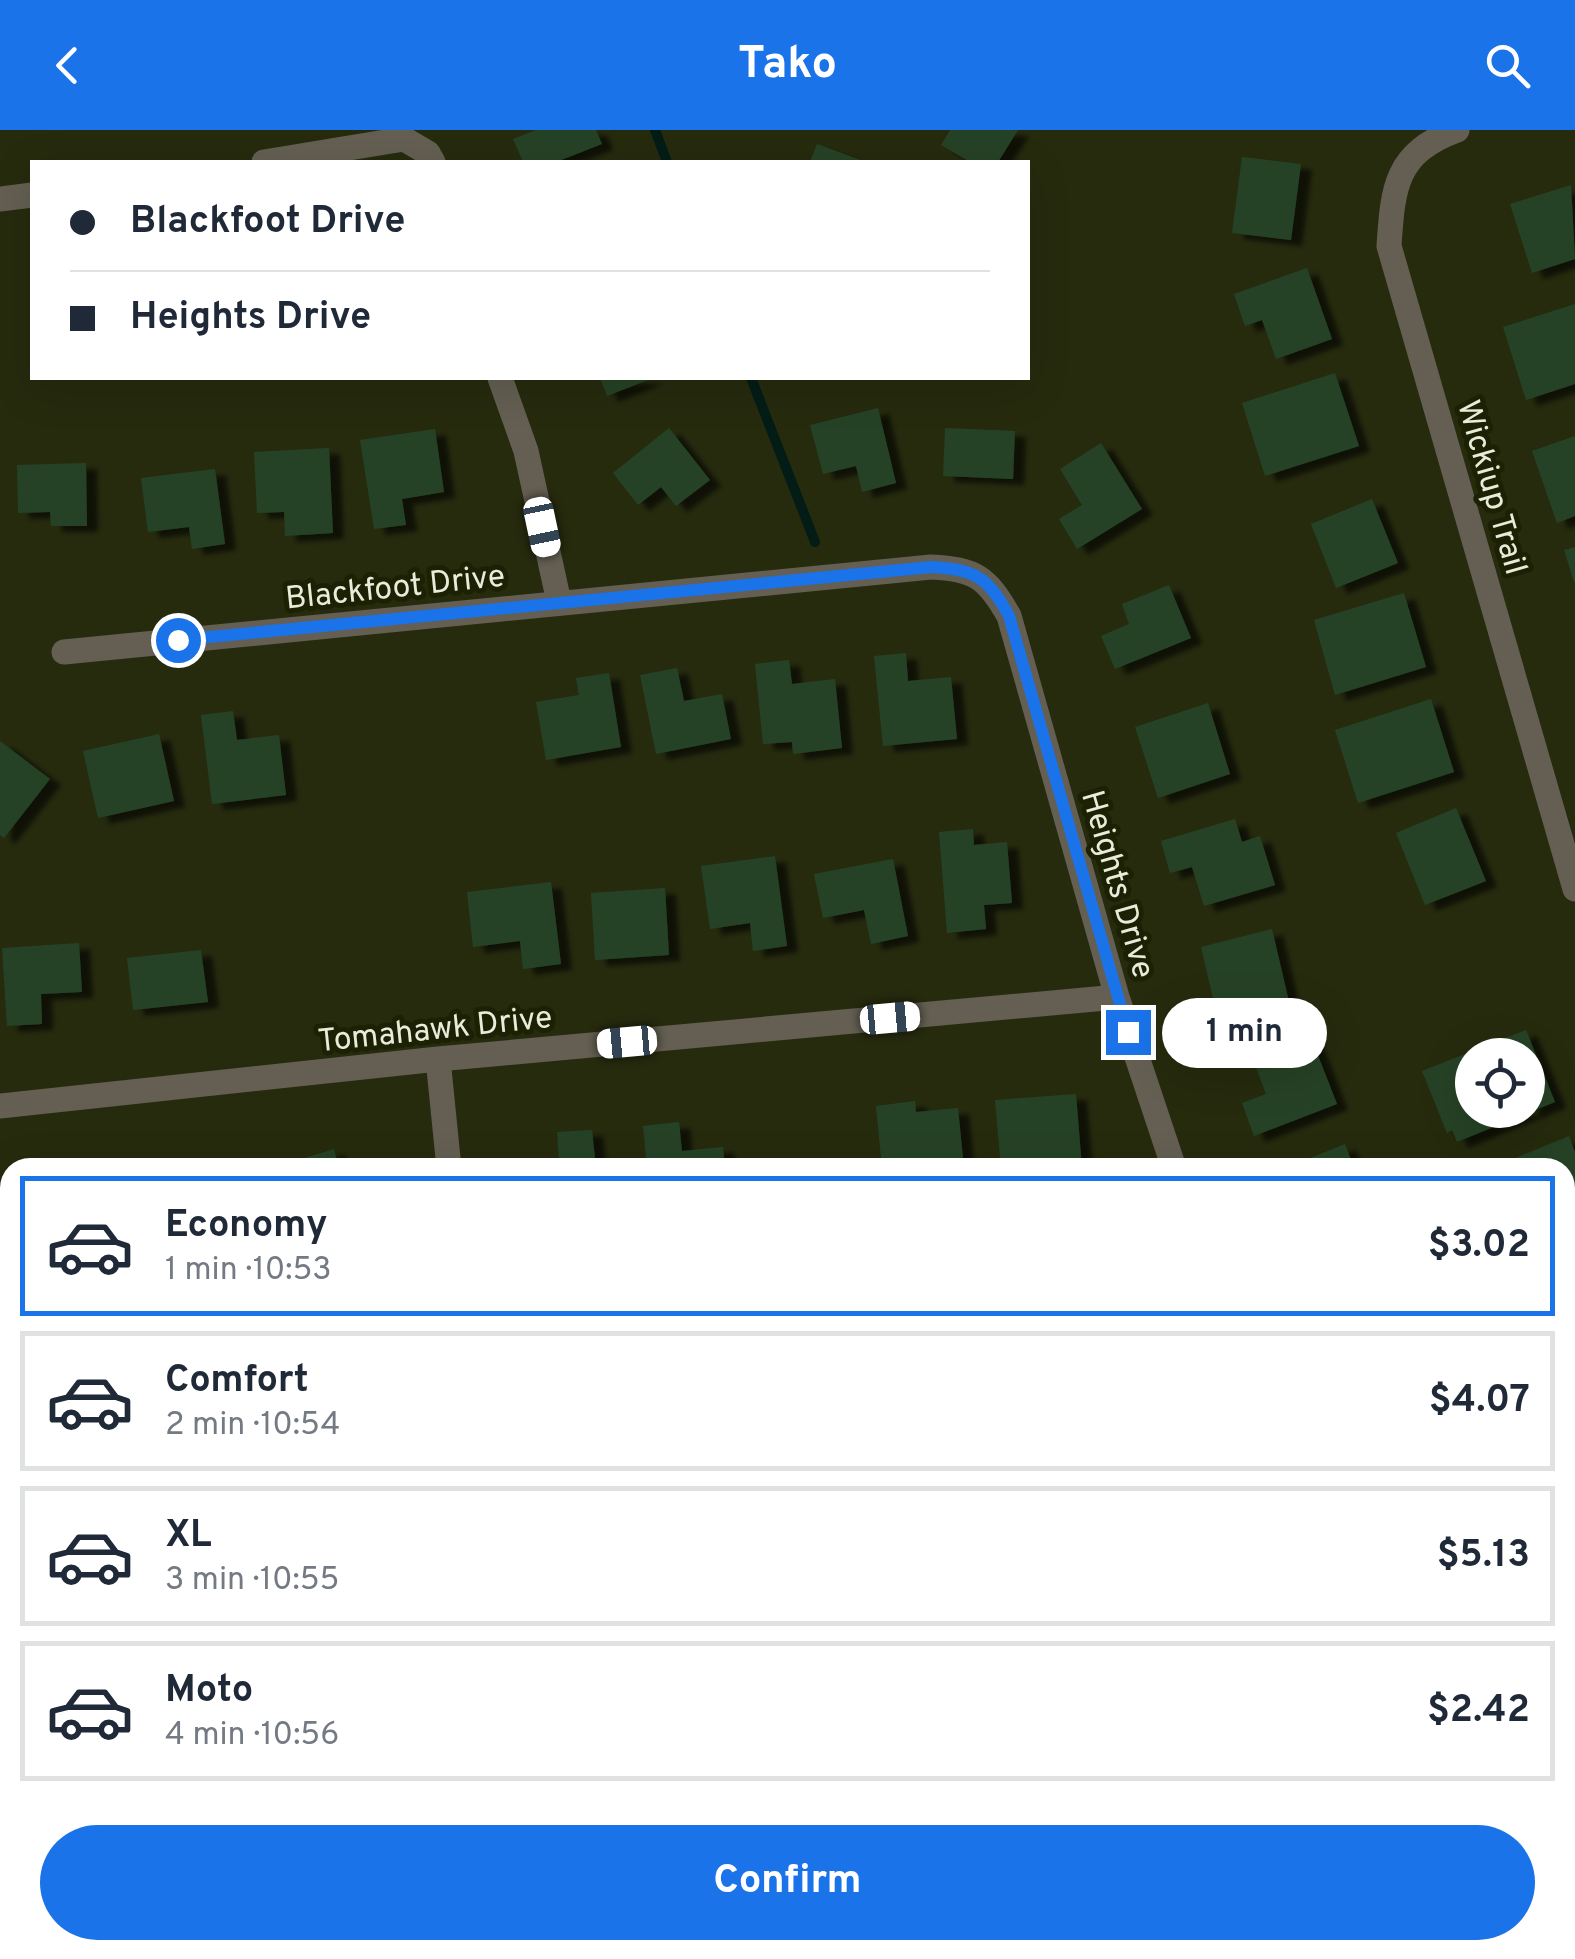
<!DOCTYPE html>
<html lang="en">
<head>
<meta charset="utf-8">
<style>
  body { margin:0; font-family:Overpass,sans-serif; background:#f6f6f7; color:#1f2937; height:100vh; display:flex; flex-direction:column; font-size:38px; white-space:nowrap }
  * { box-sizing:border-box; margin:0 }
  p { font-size:32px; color:#747a83 }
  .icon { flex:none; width:55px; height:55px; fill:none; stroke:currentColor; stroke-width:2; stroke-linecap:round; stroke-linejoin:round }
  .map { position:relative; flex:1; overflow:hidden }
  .panel { position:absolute; left:0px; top:1028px; width:1575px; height:802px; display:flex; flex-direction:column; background:#fff; border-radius:30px 30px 0 0; box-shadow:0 10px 40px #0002 }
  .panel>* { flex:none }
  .top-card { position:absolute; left:30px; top:30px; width:1000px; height:220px; border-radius:0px; box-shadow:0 10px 40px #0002; display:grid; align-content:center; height:220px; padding:0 40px; background:#fff }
  .tools { position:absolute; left:1455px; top:908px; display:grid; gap:20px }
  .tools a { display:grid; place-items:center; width:90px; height:90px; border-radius:50%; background:#fff; box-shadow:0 10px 40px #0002; font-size:50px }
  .end { position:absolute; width:45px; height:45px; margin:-22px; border:12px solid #1a73e8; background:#fff; box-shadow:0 0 0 5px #fff }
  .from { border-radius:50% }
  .bubble { position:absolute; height:70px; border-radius:35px; background:#fff; box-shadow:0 10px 40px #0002; font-size:32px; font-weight:700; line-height:70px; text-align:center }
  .car { position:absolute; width:30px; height:60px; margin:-30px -15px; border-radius:12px; box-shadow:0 0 8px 2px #0007; background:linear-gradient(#fff 24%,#345 0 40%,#fff 0 76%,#345 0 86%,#fff 0) }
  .top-card b { display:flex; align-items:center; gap:35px; height:95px; font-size:38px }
  .top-card b+b { border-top:2px solid #e0e1e3 }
  .top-card i { width:25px; height:25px; background:#1f2937 }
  ul { padding:18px 0 0; list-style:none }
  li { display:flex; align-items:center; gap:30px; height:140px; margin:0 20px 15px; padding:0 20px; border:5px solid #e0e1e3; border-radius:0px }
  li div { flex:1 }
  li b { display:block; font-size:38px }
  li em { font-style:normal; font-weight:700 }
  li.current { border-color:#1a73e8 }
  li>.icon { width:90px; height:90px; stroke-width:1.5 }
  .primary-button { display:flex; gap:20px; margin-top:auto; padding:20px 40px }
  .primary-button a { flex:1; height:115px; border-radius:60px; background:#1a73e8; color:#fff; font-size:40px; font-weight:700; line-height:115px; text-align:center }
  header { display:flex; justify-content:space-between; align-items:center; height:130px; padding:0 40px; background:#1a73e8; color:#fff; font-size:45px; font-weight:700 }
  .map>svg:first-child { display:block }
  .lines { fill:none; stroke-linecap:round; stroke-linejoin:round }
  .stream { stroke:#031d16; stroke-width:10 }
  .building { fill:#264326; fill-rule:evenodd; filter:url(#shadow) }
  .street { stroke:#645f52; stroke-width:25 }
  .route { stroke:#1a73e8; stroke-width:12 }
  .labels { text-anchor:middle; stroke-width:10; stroke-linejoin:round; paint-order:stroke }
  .street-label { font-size:32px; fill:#e8ecda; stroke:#1d2104 }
</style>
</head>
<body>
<header><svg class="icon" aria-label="back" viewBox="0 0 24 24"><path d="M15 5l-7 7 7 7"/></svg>Tako<svg class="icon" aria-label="search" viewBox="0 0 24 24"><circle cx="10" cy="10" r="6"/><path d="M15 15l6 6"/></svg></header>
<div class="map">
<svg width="1575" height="1829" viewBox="0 0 1575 1829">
  <defs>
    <filter id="shadow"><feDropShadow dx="11" dy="6" stdDeviation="2.5" flood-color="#0009"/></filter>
  </defs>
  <rect width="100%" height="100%" fill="#262b0e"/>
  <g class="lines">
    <path class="stream" d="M655,0L667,32
      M751,248L815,412"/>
  </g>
  <path class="building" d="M536,0H596L602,14L556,32H523L513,9Z
    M950,0H1018L998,32H970L941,15Z
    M817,14L866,32H810Z
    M1242,27L1301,34L1291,110L1232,103Z
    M1571,55L1575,129L1532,143L1510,74Z
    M1307,138L1332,209L1276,229L1262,190L1245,196L1234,164Z
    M1575,174V254L1526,270L1503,197Z
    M1335,243L1359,316L1265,346L1242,273Z
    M600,248H653L607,266Z
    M878,278L896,353L862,362L856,336L823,344L810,295Z
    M669,298L710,350L676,376L661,357L638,375L613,343Z
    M945,298L1015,301L1013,349L943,346Z
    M435,299L444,362L402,369L406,395L374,399L360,310Z
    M1575,306V386L1557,393L1532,321Z
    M1101,313L1142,379L1077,419L1059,389L1082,375L1060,339Z
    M329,318L333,403L285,406L284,382L257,383L254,322Z
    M86,333L87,396H51L50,382L18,383L17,335Z
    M215,339L225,414L192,419L189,397L148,402L141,348Z
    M1372,369L1398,433L1336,458L1311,394Z
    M1575,417V452H1574L1564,420Z
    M1169,455L1191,508L1115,539L1101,506L1129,494L1122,474Z
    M1404,463L1426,537L1335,565L1314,490Z
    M906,523L908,551L951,547L957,609L883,616L874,526Z
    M789,530L792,554L835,549L842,618L793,624L792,612L763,614L755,534Z
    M677,538L684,571L722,564L731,609L656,624L640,545Z
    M609,543L621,617L546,630L536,572L579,565L576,548Z
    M1431,569L1454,642L1358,673L1335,600Z
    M1208,573L1230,644L1158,668L1135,597Z
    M233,581L237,610L279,605L286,665L212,674L201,585Z
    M159,604L174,671L98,688L83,621Z
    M0,611L50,649L4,708L0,705Z
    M1456,678L1486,751L1425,775L1396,703Z
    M1235,689L1242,712L1260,706L1275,755L1204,776L1192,737L1170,743L1161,711Z
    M973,699L974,715L1007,712L1012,773L984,775L986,799L947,803L939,702Z
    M775,726L787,816L753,821L750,793L710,799L701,736Z
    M893,729L908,806L871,814L864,780L823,788L814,744Z
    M551,752L561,834L523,839L520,811L473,817L467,762Z
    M665,758L669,825L595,830L591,763Z
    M1272,799L1290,876L1219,894L1201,817Z
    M79,813L82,862L41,864L42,894L7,896L2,818Z
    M201,820L208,872L133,880L127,828Z
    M1526,900L1555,972L1457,1012L1452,1000L1447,1003L1422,941ZM1472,925H1528V980H1472Z
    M1310,905L1337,974L1254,1006L1242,973L1266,964L1252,927Z
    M1076,964L1082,1038H1001L995,970Z
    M915,971L916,982L958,978L964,1038H882L876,976Z
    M679,992L682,1021L723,1017L725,1038H647L643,996Z
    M592,1000L596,1038H520V1032L559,1029L557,1002Z
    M1569,1006L1575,1022V1080L1565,1084V1038H1503L1501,1034Z
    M1345,1014L1354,1038H1288V1037Z
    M334,1019L339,1038H297L295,1031Z
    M1575,1137V1218L1565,1222V1141Z
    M1565,1630L1575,1654V1674L1565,1678Z
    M365,1820H440L442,1829H320Z"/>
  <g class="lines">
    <path class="street" d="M1457,0C1395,23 1393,57 1389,116L1575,759
      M264,32L404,9L428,23L433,32
      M0,69L32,65
      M500,248L526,321L559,472
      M64,522L931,437C975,439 987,447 1009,486L1117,867L1174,1038
      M438,929L449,1038
      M0,976L438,929L1117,867
      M0,1299H10
      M1565,1772L1575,1771
      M228,1820L229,1829
      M532,1820L536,1829
      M1478,1820L1482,1829
      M801,1829L921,1820"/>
  </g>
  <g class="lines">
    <path class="route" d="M178,510L931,437C975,439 988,447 1009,486L1128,902"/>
  </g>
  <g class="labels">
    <g class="street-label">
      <text transform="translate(1493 357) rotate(74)" y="11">Wickiup Trail</text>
      <text transform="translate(395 456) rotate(-6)" y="11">Blackfoot Drive</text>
      <text transform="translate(1119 754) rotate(74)" y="11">Heights Drive</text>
      <text transform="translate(435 898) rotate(-6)" y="11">Tomahawk Drive</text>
    </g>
  </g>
</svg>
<div class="tools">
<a><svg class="icon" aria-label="locate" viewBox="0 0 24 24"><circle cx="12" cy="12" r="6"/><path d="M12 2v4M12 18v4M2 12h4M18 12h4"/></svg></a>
</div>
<i class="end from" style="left:178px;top:510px"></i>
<i class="end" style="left:1128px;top:902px"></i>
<div class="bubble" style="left:1162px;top:868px;width:165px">1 min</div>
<i class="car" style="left:542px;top:397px;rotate:168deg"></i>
<i class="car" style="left:890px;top:888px;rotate:85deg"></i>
<i class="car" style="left:627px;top:912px;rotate:265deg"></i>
<div class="top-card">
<b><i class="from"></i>Blackfoot Drive</b>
<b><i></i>Heights Drive</b>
</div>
<section class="panel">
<ul>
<li class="current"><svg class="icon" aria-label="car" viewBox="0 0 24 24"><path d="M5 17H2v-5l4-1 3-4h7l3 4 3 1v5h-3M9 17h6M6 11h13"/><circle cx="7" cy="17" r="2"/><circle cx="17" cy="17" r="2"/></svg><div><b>Economy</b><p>1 min · 10:53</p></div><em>$3.02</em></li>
<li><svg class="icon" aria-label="car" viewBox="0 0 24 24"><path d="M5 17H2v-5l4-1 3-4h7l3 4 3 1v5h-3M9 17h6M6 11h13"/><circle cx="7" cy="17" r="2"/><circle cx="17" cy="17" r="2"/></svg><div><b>Comfort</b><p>2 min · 10:54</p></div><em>$4.07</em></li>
<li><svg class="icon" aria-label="car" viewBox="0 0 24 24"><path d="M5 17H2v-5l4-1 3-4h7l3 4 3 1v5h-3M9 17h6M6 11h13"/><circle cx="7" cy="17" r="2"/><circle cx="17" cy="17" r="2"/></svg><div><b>XL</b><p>3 min · 10:55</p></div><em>$5.13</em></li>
<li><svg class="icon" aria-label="car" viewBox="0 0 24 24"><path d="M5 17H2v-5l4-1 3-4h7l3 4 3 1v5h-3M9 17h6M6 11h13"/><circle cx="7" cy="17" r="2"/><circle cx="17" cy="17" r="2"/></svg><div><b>Moto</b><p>4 min · 10:56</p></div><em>$2.42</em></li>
</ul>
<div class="primary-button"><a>Confirm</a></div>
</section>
</div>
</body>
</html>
